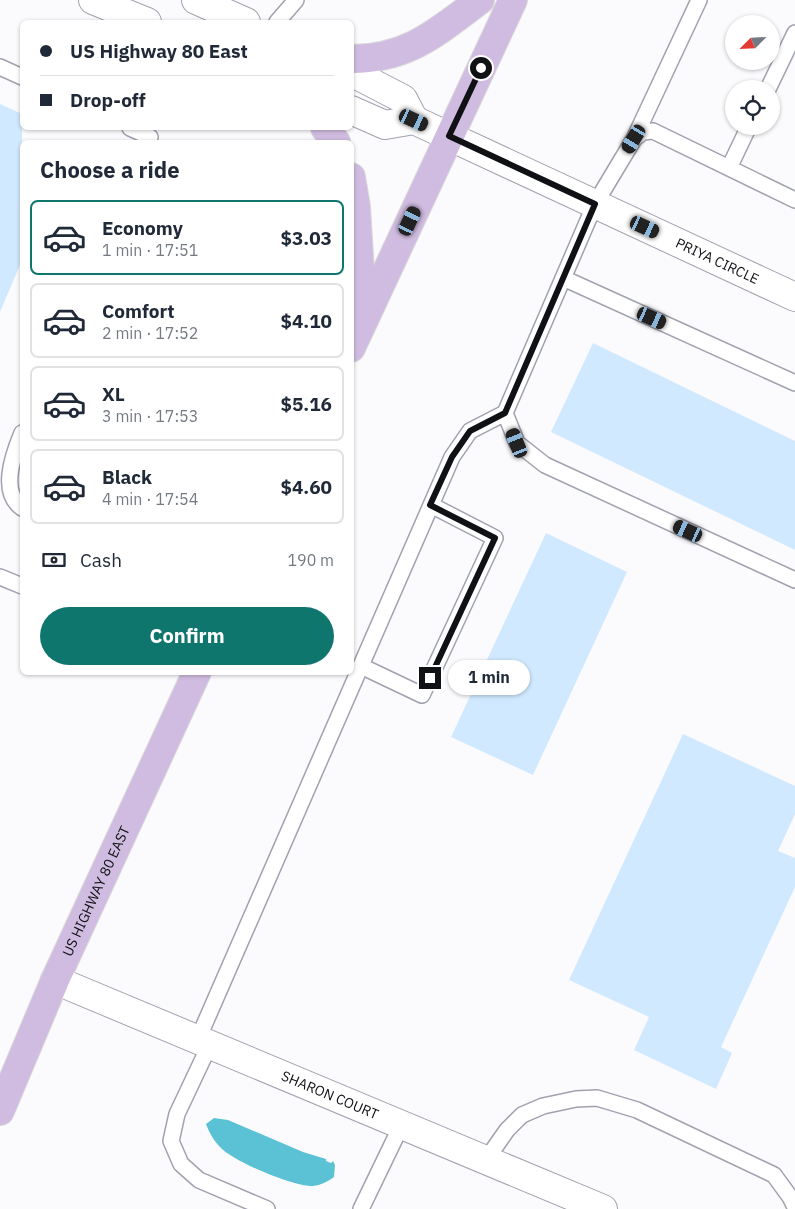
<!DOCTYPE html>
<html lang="en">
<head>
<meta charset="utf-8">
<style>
  body { margin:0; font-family:"IBM Plex Sans",sans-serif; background:#f2f2f3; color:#1f2937; height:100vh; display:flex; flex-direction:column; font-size:19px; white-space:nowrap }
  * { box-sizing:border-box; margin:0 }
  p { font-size:16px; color:#747a83 }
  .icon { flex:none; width:28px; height:28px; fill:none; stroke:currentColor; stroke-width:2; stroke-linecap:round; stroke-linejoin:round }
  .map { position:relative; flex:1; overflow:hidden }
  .sheet { position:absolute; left:20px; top:140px; width:334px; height:535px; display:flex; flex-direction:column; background:#fff; border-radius:8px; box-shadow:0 1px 4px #0004 }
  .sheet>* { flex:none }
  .guide { position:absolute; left:20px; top:20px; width:334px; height:110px; border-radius:8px; box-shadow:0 1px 4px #0004; display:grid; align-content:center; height:110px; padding:0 20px; background:#fff }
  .needle { width:32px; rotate:246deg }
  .buttons { position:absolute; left:725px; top:15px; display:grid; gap:10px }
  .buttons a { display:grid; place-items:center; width:55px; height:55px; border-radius:50%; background:#fff; box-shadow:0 1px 4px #0004; font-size:25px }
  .end { position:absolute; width:22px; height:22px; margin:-11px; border:6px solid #101115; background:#fff; box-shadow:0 0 0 2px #fff }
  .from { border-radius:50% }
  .bubble { position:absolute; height:35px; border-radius:18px; background:#fff; box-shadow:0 1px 4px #0004; font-size:16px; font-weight:800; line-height:35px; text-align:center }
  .car { position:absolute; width:15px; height:30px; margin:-15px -8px; border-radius:6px; box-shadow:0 0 4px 1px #0007; background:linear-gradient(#222 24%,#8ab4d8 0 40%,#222 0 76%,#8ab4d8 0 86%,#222 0) }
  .guide b { display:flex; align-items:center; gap:18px; height:48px; font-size:19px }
  .guide b+b { border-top:1px solid #e0e1e3 }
  .guide i { width:12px; height:12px; background:#1f2937 }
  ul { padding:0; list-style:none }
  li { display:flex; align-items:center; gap:15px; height:75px; margin:0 10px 8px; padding:0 10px; border:2px solid #e0e1e3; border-radius:8px }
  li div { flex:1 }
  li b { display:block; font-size:19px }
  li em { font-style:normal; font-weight:800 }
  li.active { border-color:#0f766e }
  li>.icon { width:45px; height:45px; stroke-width:1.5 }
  h2 { padding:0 20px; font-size:22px; line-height:60px }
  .pay { display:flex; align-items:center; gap:12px; height:55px; padding:0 20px; font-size:19px }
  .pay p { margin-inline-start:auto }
  .primary-button { display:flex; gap:10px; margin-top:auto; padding:10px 20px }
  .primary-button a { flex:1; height:58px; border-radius:30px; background:#0f766e; color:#fff; font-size:20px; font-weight:800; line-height:58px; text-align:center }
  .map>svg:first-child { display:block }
  .water { fill:#5bc1d4 }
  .building { fill:#d0e9fe }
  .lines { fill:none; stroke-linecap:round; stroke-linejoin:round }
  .lane-casing { stroke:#a0a2ae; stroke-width:18 }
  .street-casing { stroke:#a0a2ae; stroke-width:30 }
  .primary-casing { stroke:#d9d9da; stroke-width:30 }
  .lane { stroke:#fff; stroke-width:15 }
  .street { stroke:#fff; stroke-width:28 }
  .primary { stroke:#d0bce0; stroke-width:28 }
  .route { stroke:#101115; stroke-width:6 }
  .labels { text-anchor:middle; stroke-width:5; stroke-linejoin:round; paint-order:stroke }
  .street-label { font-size:14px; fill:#101115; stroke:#fbfbfe }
</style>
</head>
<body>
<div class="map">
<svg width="795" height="1209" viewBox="0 0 795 1209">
  <rect width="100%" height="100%" fill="#fbfbfe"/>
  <path class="water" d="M214,1118L228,1120L303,1152L326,1159V1161L331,1163L333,1161L335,1165L334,1177C327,1182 321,1185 313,1186C294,1187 232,1161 220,1147C214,1141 209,1132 206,1124Z"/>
  <path class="building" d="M0,104L22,114V260L0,312Z
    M593,343L795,441V550L551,432Z
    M546,533L627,572L533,775L451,737Z
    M683,734L795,786V814L778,851L795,858V887L721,1047L732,1053L716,1089L634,1050L649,1017L569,980Z"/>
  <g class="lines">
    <g class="lane-casing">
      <path id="lane" d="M277,22L296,0
        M0,67L22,77
        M768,89L795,33
        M130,128L150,137L148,142
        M634,139L699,0
        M729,168L749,126
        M563,278L795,383
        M505,413L517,443L545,465L795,580
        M22,433C12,457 0,493 22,508
        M0,577L22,586
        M361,666L422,695L495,538L431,505
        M198,1039L452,457L470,431L505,413L595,204L634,139L643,132L653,131L795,200
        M210,1044L177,1114L171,1141L181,1164L199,1180L267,1209
        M486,1160L507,1130L522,1115L543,1106L576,1099L597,1098L637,1110L774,1175L790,1197L795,1207
        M361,1209L402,1124"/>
    </g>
    <g class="street-casing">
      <g id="street">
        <path d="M93,0L147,22"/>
        <path d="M196,0L246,22"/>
        <path d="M351,72L403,99L414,120"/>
        <path id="s1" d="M351,110L385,125L414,120L795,297"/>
        <path id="s2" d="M55,980L603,1209"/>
      </g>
    </g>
    <g class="primary-casing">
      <g id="primary">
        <path d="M351,59C408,59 437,32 480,0"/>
        <path d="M325,128L336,142"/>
        <path d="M351,177L356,207L363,320"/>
        <path d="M351,348L513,0"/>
        <path id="s3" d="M0,1111L55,980L197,672"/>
      </g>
    </g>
    <use href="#lane" class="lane"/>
    <use href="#street" class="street"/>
    <use href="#primary" class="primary"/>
  </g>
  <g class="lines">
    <path class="route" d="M430,678L495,538L430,505L452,457L470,431L505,413L595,204L449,136L481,68"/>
  </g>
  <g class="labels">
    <g class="street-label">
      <text dy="5" stroke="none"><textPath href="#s1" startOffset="401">PRIYA CIRCLE</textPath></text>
      <text dy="5" stroke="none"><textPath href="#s3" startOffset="240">US HIGHWAY 80 EAST</textPath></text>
      <text dy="5" stroke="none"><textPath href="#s2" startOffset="298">SHARON COURT</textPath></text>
    </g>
  </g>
</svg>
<div class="buttons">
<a><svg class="needle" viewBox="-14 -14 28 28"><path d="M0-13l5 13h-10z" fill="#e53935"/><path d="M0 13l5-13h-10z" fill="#747a83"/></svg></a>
<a><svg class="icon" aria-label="locate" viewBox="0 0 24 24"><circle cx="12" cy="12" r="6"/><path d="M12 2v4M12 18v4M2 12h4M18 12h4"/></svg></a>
</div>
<i class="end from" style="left:481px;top:68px"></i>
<i class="end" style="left:430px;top:678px"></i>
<div class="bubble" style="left:448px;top:660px;width:82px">1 min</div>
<i class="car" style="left:414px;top:120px;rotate:115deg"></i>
<i class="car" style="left:634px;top:139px;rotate:211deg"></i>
<i class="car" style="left:410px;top:221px;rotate:25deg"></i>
<i class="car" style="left:645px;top:227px;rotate:115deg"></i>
<i class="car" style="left:652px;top:318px;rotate:114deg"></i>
<i class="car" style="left:517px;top:443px;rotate:338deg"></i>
<i class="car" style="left:688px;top:531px;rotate:295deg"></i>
<div class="guide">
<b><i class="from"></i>US Highway 80 East</b>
<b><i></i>Drop-off</b>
</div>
<section class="sheet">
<h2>Choose a ride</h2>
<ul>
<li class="active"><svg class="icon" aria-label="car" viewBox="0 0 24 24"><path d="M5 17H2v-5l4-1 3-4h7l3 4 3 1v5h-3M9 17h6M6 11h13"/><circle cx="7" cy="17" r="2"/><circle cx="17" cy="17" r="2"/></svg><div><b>Economy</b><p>1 min · 17:51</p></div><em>$3.03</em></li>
<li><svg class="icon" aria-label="car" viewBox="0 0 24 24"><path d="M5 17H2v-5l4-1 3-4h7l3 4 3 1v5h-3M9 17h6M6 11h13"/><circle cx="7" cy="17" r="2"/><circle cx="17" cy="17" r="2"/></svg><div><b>Comfort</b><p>2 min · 17:52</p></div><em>$4.10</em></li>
<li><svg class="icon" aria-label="car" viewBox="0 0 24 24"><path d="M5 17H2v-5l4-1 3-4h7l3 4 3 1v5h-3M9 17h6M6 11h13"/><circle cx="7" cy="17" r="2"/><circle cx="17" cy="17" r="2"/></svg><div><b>XL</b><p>3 min · 17:53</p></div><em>$5.16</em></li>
<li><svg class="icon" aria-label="car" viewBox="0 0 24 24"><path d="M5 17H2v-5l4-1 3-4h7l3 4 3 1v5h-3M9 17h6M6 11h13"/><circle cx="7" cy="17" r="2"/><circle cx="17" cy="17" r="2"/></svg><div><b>Black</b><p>4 min · 17:54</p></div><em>$4.60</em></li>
</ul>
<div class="pay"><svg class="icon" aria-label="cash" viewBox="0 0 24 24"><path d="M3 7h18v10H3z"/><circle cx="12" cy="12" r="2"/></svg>Cash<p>190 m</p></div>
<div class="primary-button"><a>Confirm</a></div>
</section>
</div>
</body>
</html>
